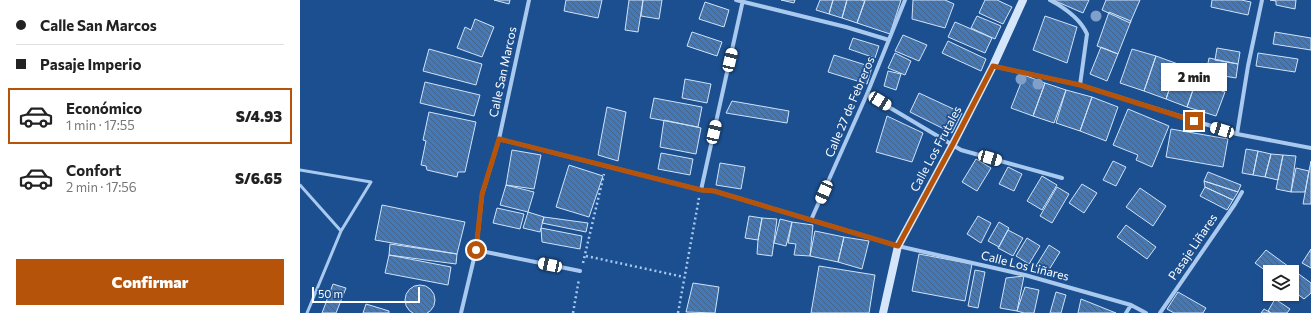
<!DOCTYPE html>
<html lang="es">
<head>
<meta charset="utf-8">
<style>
  body { margin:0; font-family:Commissioner,sans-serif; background:#f6f6f6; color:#222; height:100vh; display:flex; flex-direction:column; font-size:15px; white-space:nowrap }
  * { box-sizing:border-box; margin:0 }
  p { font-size:13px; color:#767676 }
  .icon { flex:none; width:22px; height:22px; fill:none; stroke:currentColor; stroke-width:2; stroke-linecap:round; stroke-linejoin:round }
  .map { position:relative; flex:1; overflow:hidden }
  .panel { display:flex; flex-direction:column; background:#fff; width:300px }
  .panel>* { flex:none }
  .hud { display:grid; align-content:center; height:88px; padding:0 16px; background:#fff }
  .fabs { position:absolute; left:963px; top:265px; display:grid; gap:8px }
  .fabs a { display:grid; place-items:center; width:36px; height:36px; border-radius:0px; background:#fff; box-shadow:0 1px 3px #0004; font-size:20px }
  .scale { position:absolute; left:12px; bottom:10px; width:108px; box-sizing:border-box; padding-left:4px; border:2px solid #fff; border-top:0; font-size:11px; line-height:14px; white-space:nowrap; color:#fff; -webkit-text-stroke:3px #1b4f8f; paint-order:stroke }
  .end { position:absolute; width:18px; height:18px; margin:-9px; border:5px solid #b45309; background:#fff; box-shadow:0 0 0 2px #fff }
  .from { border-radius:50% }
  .bubble { position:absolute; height:28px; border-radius:0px; background:#fff; box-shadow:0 1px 3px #0004; font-size:13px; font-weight:800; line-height:28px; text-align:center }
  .car { position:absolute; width:12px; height:24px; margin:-12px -6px; border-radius:5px; box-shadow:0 0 3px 1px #0007; background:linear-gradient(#fff 24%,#345 0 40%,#fff 0 76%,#345 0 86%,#fff 0) }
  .hud b { display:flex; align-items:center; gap:14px; height:38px; font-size:15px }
  .hud b+b { border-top:1px solid #e0e0e0 }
  .hud i { width:10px; height:10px; background:#222 }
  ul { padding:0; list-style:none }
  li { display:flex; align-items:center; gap:12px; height:56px; margin:0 8px 6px; padding:0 8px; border:2px solid transparent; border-radius:0px }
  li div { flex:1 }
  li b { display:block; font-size:15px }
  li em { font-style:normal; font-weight:800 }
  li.on { border-color:#b45309 }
  li>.icon { width:36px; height:36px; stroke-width:1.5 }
  .primary-button { display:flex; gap:8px; margin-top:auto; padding:8px 16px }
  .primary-button a { flex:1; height:46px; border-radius:0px; background:#b45309; color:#fff; font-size:16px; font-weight:800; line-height:46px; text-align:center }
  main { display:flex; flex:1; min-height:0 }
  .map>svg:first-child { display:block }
  .building { fill:url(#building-back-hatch); stroke:#cfe3fa }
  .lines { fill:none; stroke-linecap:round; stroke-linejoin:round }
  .path { stroke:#a9c9ee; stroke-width:2.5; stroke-dasharray:2 3; stroke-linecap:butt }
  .lane { stroke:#a9c9ee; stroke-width:3 }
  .street { stroke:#a9c9ee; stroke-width:4 }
  .secondary { stroke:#d6e6fa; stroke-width:8 }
  .tree { fill:#7ea0ca }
  .route { stroke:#b45309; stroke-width:5 }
  .labels { text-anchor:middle; stroke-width:3.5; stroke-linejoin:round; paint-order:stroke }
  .street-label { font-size:12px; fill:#fff; stroke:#1b4f8f }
</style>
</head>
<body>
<main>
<section class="panel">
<div class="hud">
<b><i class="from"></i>Calle San Marcos</b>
<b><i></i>Pasaje Imperio</b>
</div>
<ul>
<li class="on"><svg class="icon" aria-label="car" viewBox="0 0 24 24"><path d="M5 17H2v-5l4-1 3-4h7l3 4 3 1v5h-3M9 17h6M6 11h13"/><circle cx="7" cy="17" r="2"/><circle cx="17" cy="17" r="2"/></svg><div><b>Económico</b><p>1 min · 17:55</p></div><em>S/4.93</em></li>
<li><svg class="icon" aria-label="car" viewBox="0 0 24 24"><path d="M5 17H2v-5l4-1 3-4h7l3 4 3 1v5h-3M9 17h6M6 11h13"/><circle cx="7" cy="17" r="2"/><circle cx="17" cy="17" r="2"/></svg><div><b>Confort</b><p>2 min · 17:56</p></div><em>S/6.65</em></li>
</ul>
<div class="primary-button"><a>Confirmar</a></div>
</section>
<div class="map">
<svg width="1011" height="313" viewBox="0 0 1011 313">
  <defs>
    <pattern id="building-back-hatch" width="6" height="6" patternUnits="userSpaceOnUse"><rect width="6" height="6" fill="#4478b7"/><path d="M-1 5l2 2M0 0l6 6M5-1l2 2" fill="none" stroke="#486282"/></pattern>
  </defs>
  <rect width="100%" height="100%" fill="#1b4f8f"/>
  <path class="building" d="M194,0H210L209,4Z
    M266,0H302L298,18L264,11Z
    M329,0H343L338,32L325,30Z
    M343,0H362L359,19L341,16Z
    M481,0H495L494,3Z
    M520,0H533L529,14L516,10Z
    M533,0H547L542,18L529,14Z
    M547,0H561L565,1L557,23L542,18Z
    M565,0H601L590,34L557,23Z
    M613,0H645L654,4L645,28L612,19Z
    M685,0H697L712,7L703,24L679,13Z
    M753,0H789L783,13Z
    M806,0H840L830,23L802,10Z
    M912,0H941L951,2L948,15L911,7Z
    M970,0H996L995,9L976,5V1Z
    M405,2L429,10L424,27L399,19Z
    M809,12L831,21L818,54L797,46Z
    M677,16L701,26L695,39L671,28Z
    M745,16L777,27L767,63L733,50Z
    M175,19L194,27L182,57L157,48L165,27L171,30Z
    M655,22L692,38L685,53L648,37Z
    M392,32L422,42L417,56L387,46Z
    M975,32L1011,38V50L973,44Z
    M603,35L627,45L619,61L595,51Z
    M553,38L579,46L575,58L549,49Z
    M648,41L686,59L681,71L642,53Z
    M801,47L818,54L807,81L790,74Z
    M917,48L940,52L938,64L915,60Z
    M129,49L182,64L176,85L123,71Z
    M832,49L856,56L844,91L820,83Z
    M595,53L611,61L605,75L588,68Z
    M958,53L998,59L995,72L956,66Z
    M534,55L572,67L567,84L528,72Z
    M856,56L878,64L866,99L844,91Z
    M909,58L938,64L936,78L906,73Z
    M878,64L899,72L887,107L866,99Z
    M588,71L601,74L596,90L584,86Z
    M724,75L745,83L733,116L711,108Z
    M385,79L411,84L407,103L382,98Z
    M125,82L180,95L174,116L120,103Z
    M896,82L925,92L916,116L887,107Z
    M745,83L766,90L754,123L733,116Z
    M766,90L792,97L780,131L756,123Z
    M619,93L662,113L652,133L610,112Z
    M792,97L818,107L806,141L780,131Z
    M354,98L402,107L398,127L350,118Z
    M432,101L489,111L487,123L426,113Z
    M307,107L326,112L318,161L298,155Z
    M828,109L869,126L852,167L836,160L838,155L813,145Z
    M129,112L176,122L165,172H158L157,177L127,170L126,166L121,165L126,141L123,140Z
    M587,116L623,133L612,162L576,152Z
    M364,120L401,128L396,154L360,147Z
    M871,129L928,139L923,167L866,157Z
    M946,149L958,151L953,175L942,173Z
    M212,150L241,155L234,189L206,185Z
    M958,151L971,154L965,177L953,175Z
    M361,153L393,159L390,175L358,169Z
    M971,154L983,155L978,180L965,177Z
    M983,155L996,156L991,192L976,189Z
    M676,159L691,168L677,191L662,182Z
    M813,161L826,167L816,186L803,180Z
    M1011,161V204H1003L1009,171Z
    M420,163L445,167L441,189L416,185Z
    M269,165L303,176L289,217L256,207Z
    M708,167L722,174L714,191L699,184Z
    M996,168L1009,171L1005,192H991Z
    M908,172L941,185L938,192L904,181Z
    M742,176L757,185L742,210L727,201Z
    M904,181L938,192L933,200L905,187Z
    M782,184L797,193L784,213L769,203Z
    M206,185L234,192L228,212L200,205Z
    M757,187L769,194L752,223L740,216Z
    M905,187L933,200L927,210L900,196Z
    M840,188L866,206L853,226L826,207Z
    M82,205L165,222L157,254L75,240Z
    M197,208L224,214L220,229L193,223Z
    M228,212L244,217L240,232L223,228Z
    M449,216L462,218L458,240L445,238Z
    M678,216L691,223L681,243L667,234Z
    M244,217L288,223L286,232L242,223Z
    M462,218L477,219L472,256L457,254L458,240Z
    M480,219L492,222L486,246L474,243Z
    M492,222L513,225L510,256L494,255L496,244L488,243Z
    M699,222L709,228L699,247L688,241Z
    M826,225L856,247L847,259L817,237Z
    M241,228L282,236L280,249L242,242Z
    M708,230L723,238L713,256L698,248Z
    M515,231L544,237L538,262L510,256Z
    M544,237L569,241L562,269L538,262Z
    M727,238L740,246L729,264L716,256Z
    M90,244L157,254L156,264L89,255Z
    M749,245L760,252L747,273L736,266Z
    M1011,249V268L1002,263Z
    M966,250L1011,283V293L1004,299L992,290V272H970V274L955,263Z
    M619,254L672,264L665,301L612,291Z
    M89,255L151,267L148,285L85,273Z
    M519,266L575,275L569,313H511Z
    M675,270L685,272L678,308L668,306Z
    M724,276L717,311L700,308L706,278Z
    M393,283L419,287L415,313L386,312Z
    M33,284L46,288L36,313H22Z
    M105 300a15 15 0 1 1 30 0a15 15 0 1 1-30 0Z
    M725,287L739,290L734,313H724L717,311Z
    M756,292L766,295L761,313H750Z
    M878,292L906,308L903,313H874L867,309Z
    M781,299L816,313H778Z
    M975,299L990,309L987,313H971L968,311Z
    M66,304L89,311V313H63Z
    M964,309L971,313H961Z"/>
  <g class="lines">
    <path class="path" d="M286,256L384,277
      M283,263L304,174
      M273,313L279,279
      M378,313L399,198"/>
    <path class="lane" d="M0,170L71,182L41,231L7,313
      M0,185L41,231"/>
    <path class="street" d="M436,0L546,27L589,40
      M750,0C765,8 780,18 787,34L780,85
      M693,66L780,85L937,134L1011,148
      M567,94L661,150L762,178
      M937,134L948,66L962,0
      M199,139L401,190L414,191L598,246L725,275L831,305L846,313
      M401,190L443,0
      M511,220L567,94L605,0
      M176,250L280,271
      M161,313L176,250L182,195L199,139L229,0
      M826,313L831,305
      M860,313L935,204L942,192"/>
    <path class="secondary" d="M583,313L598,246L653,144L693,66L723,0"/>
  </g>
  <g class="tree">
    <circle cx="796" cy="16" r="5.5"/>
    <circle cx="721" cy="79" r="5.5"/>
    <circle cx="738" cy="84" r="5.5"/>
  </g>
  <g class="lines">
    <path class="route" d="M176,250L182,194L199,139L401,190L414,191L598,246L653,144L693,66L780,85L894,121"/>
  </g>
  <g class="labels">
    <g class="street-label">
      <text transform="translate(203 72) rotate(-78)" y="4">Calle San Marcos</text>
      <text transform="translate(550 107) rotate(-67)" y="4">Calle 27 de Febreros</text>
      <text transform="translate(636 149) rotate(-62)" y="4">Calle Los Frutales</text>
      <text transform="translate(893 247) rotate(-56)" y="4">Pasaje Liñares</text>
      <text transform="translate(725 266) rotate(14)" y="4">Calle Los Liñares</text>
    </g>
  </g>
</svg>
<div class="fabs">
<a><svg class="icon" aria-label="layers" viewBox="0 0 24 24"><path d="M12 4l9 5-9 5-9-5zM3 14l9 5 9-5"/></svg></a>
</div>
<div class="scale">50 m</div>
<i class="end from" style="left:176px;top:250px"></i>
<i class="end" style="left:894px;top:121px"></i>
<div class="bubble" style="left:861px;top:63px;width:66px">2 min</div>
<i class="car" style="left:430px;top:60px;rotate:13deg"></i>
<i class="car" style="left:580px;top:101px;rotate:121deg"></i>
<i class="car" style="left:922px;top:130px;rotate:287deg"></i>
<i class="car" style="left:414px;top:132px;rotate:13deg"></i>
<i class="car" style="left:690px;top:158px;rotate:106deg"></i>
<i class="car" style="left:524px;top:192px;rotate:204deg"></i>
<i class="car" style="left:250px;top:265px;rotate:282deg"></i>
</div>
</main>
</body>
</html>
